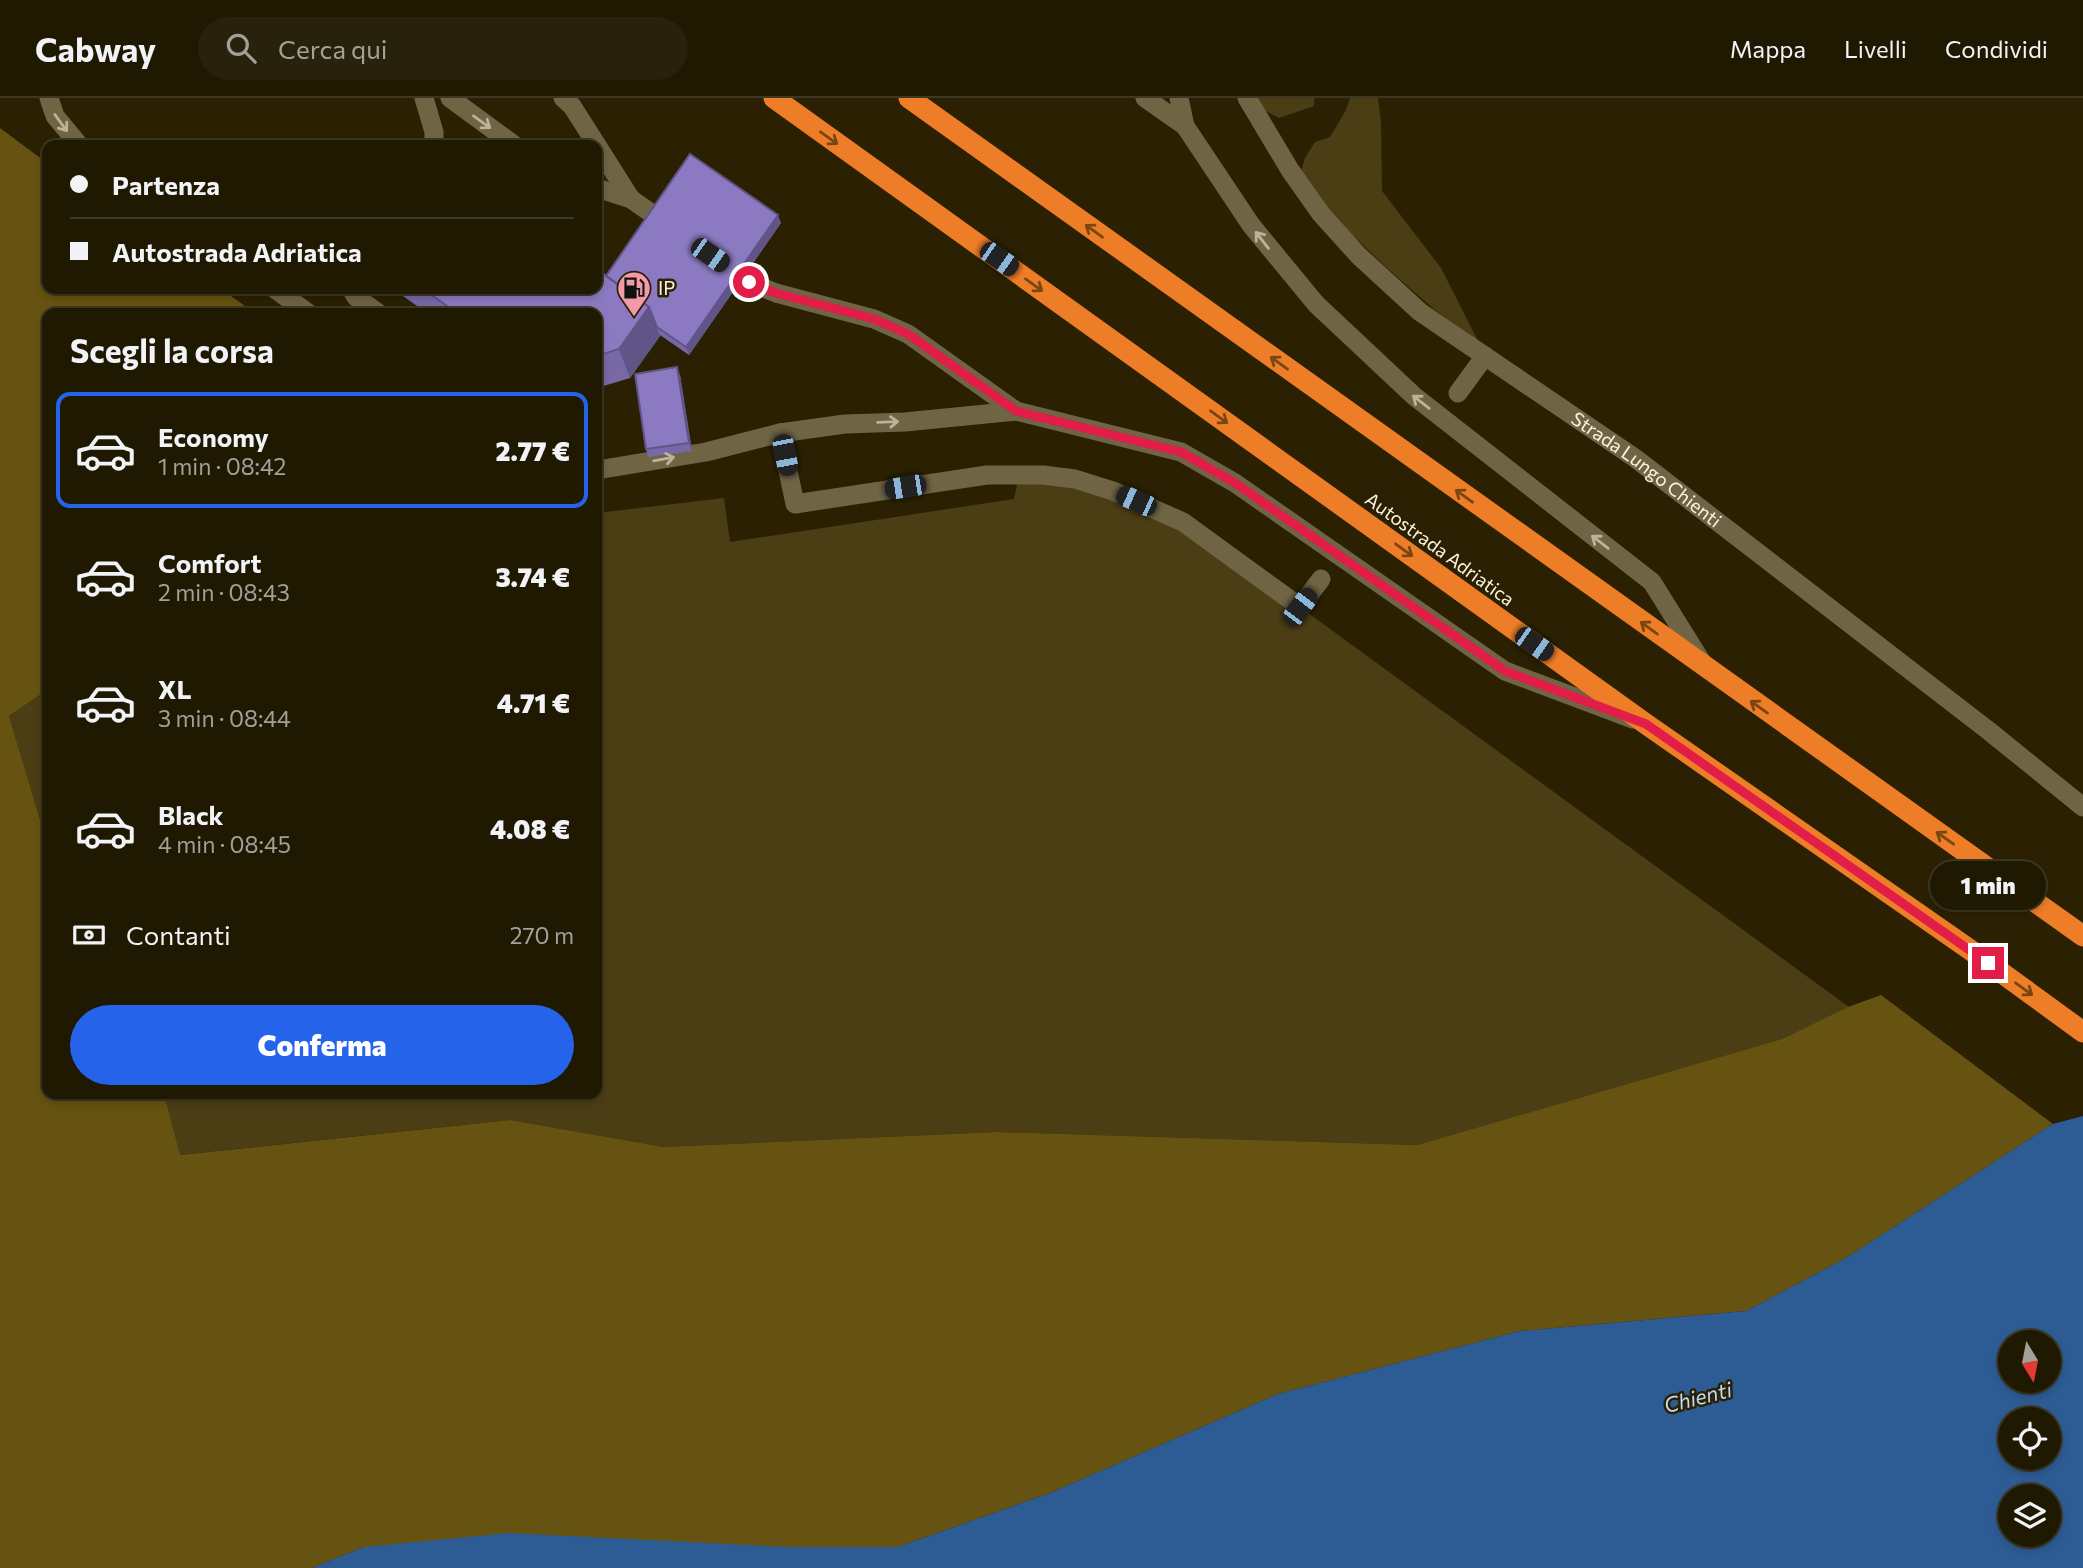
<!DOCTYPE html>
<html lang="it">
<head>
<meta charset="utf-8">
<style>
  body { margin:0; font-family:Commissioner,sans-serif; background:#28220c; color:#f1f3f6; height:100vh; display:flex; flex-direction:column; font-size:26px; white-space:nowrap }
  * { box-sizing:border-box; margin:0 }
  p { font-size:23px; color:#a2a099 }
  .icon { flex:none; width:38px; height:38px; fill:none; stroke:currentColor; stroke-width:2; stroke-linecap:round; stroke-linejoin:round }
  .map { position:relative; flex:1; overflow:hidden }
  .sheet { position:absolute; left:42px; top:210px; width:560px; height:791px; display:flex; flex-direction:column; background:#201902; border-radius:14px; box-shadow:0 4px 10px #0003,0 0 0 2px #3d3824 }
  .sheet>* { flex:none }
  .top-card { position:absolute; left:42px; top:42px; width:560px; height:154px; border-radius:14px; box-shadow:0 4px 10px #0003,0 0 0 2px #3d3824; display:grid; align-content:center; height:154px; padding:0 28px; background:#201902 }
  .needle { width:46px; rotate:170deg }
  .controls { position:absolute; left:1998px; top:1232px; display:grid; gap:14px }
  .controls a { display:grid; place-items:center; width:63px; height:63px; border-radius:50%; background:#201902; box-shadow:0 4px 10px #0003,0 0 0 2px #3d3824; font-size:35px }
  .end { position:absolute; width:32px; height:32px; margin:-16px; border:9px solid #e11d48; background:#fff; box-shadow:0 0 0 4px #fff }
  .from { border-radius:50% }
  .bubble { position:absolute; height:49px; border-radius:24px; background:#201902; box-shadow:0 4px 10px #0003,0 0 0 2px #3d3824; font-size:23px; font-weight:800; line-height:49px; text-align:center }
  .car { position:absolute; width:21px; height:42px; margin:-21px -10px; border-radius:9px; box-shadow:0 0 5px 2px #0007; background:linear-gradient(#222 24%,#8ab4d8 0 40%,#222 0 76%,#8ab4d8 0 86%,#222 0) }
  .top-card b { display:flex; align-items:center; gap:24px; height:66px; font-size:26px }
  .top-card b+b { border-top:2px solid #3d3824 }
  .top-card i { width:18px; height:18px; background:#f1f3f6 }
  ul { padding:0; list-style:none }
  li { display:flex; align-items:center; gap:21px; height:116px; margin:0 14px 10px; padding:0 14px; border:4px solid transparent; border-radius:14px }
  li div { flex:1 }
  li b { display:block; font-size:26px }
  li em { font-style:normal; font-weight:800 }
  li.on { border-color:#2563eb }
  li>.icon { width:63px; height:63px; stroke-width:1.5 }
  h2 { padding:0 28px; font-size:32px; line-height:84px }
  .pay { display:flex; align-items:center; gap:18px; height:77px; padding:0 28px; font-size:26px }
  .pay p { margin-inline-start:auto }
  .cta { display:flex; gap:14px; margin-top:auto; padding:14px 28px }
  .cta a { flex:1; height:80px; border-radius:42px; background:#2563eb; color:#fff; font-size:28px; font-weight:800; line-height:80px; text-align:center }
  header { display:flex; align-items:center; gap:42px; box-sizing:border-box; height:98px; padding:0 35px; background:#201902; border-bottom:2px solid #3d3824 }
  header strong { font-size:33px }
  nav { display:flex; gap:38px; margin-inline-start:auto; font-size:24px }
  .search { width:490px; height:63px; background:#28220c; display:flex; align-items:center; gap:18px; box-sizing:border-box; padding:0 24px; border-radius:38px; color:#a2a099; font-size:26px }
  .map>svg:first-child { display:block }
  .green { fill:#4c3e14 }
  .forest { fill:#675311 }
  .water { fill:#2d5c94; fill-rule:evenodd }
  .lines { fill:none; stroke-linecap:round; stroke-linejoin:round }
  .service { stroke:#6f6444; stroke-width:19 }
  .motorway { stroke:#ee7d28; stroke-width:21 }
  .wall { fill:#7869a6 }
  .shaded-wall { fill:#615587 }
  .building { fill:#8b7ac1; stroke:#615587; stroke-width:2 }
  .oneway { stroke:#bbb39a }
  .oneway2 { stroke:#794611 }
  .route { stroke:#e11d48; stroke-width:9 }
  .labels { text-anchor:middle; stroke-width:5; stroke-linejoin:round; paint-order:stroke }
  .poi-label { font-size:19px; fill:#f9f3e1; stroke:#2b2102; text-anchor:start }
  .street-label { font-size:19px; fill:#f9f3e1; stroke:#2b2102 }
  .water-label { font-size:21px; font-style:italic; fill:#c0dafc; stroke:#2b2102 }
</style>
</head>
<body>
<header>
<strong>Cabway</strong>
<div class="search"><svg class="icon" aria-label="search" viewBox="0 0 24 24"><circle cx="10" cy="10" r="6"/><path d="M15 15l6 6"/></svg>Cerca qui</div>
<nav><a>Mappa</a><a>Livelli</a><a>Condividi</a></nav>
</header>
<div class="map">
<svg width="2083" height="1470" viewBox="0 0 2083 1470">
  <rect width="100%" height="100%" fill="#2b2102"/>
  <path class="green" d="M1256,0H1314V8L1279,20L1260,10Z
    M1350,0H1378L1381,24L1382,93L1441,170L1478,243L1435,212L1388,171L1334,119L1301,74L1305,60L1315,44L1330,39L1346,12Z
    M1019,377H1043L1183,424L1849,909L1782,941L1417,1047L997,1034L664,1049L510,1022L179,1057L164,996H597V415L724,400L730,444L1014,401Z
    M47,592V743L9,618Z"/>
  <path class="forest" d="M0,30L47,65V191H221L255,215H47V592L9,618L47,744V996H164L180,1057L510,1022L664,1049L997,1034L1417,1047L1782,941L1848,909L1881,897L2053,1026L1846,1160L1746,1213L1520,1233L1278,1296L1050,1395L898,1449H364L312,1470H0Z"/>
  <path class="water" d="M2083,1018V1470H312L364,1449L508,1435L788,1449H898L1050,1395L1278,1296L1520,1233L1746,1213L1846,1160L2053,1026ZM2011,1244H2049V1283H2011ZM2011,1321H2049V1360H2011ZM2011,1398H2049V1437H2011Z"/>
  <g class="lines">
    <g class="service">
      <path d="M49,0L55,18L79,47"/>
      <path d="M424,0L434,34V47"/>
      <path d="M450,0L514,47"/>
      <path d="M563,0L572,8L631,101"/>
      <path d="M1145,0L1185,28"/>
      <path d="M1179,0L1185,28L1251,127L1316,206L1414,298L1652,484L1703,566"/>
      <path id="s1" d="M1247,0L1290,72L1321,116L1359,158L1420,214L1635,360L1989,633L2083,709"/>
      <path d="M597,90L631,101L671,129"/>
      <path d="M721,164L749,184L776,195L874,221L908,236L1016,313"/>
      <path d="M275,191L308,215"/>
      <path d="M351,191L356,199L378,215"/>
      <path d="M1458,295L1485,258"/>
      <path d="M780,335L795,406L987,377H1043L1075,381L1113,393L1183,424L1300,509L1321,481"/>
      <path d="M597,372L706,354L780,335L845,326L905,324L1016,313L1181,354L1235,385L1505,573L1633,621"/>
    </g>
    <path class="motorway" d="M774,0L1646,626L1969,851L2083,934
      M909,0L2083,838"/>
  </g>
  <path class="wall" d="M781,125L689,257L660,237V238L630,280L597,290V215H427L393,191H597L606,178Z
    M680,277L692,353L648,359L646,351Z"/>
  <path class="shaded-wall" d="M778,117L781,125L689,257L686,249Z
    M649,209L660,238L630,280L619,251Z
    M677,269L680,277L692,353L689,345Z"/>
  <path class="building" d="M690,56L778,117L686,249L657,229L649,209L606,178Z
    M597,171L649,209L619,251L597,258V215H457L423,191H597Z
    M677,269L689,345L646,351L635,276Z"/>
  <defs><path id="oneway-shaft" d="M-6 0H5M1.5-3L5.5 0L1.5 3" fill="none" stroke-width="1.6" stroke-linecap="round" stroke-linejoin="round" transform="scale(1.75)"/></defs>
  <g class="oneway">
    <use href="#oneway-shaft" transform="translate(482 24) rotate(36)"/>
    <use href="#oneway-shaft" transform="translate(61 25) rotate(54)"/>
    <use href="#oneway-shaft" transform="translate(1262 142) rotate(-128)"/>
    <use href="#oneway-shaft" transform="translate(1421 304) rotate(-142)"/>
    <use href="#oneway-shaft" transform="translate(888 324) rotate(-2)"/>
    <use href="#oneway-shaft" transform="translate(664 361) rotate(-10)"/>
    <use href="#oneway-shaft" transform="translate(1600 444) rotate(-142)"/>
  </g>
  <g class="oneway2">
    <use href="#oneway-shaft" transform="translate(829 40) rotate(36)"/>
    <use href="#oneway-shaft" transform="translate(1094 133) rotate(-144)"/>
    <use href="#oneway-shaft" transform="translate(1034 187) rotate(36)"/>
    <use href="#oneway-shaft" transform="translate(1279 265) rotate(-144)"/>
    <use href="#oneway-shaft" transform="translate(1219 319) rotate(36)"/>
    <use href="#oneway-shaft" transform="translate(1464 398) rotate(-144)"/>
    <use href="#oneway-shaft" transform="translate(1404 452) rotate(36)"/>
    <use href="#oneway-shaft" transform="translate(1649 530) rotate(-144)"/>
    <use href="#oneway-shaft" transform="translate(1759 609) rotate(-145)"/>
    <use href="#oneway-shaft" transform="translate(1945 740) rotate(-145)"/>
    <use href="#oneway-shaft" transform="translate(2024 891) rotate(36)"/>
  </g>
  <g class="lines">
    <path class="route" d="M749,184L776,195L874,221L908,236L1016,313L1181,354L1235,385L1505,573L1646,626L1988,865"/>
  </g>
  <defs>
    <g id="fuel-pin" transform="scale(1.75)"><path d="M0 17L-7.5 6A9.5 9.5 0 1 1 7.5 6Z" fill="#f39aa9" stroke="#2b2102"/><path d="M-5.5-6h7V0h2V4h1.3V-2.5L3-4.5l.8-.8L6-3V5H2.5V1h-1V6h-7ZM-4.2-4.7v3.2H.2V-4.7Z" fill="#111"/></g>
  </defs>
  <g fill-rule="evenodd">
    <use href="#fuel-pin" x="634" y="190"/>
  </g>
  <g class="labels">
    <g class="poi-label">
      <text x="658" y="197">IP</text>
    </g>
    <g class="street-label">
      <text dy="7" stroke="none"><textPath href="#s1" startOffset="553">Strada Lungo Chienti</textPath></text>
      <text transform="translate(1440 451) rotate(36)" y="7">Autostrada Adriatica</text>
    </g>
    <g class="water-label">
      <text transform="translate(1698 1300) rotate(-14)" y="7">Chienti</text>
    </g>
  </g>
</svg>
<div class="controls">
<a><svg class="needle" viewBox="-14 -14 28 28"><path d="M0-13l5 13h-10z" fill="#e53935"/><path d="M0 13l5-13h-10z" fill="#a2a099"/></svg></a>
<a><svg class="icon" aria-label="locate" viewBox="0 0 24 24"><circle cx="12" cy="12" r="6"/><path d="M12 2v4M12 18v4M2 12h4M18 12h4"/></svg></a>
<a><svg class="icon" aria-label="layers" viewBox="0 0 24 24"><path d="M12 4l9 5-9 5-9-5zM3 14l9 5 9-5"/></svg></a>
</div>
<i class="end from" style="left:749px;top:184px"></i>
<i class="end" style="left:1988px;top:865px"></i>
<div class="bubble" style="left:1930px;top:763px;width:116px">1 min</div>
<i class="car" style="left:710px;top:157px;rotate:125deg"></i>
<i class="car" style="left:999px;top:161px;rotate:125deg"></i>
<i class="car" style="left:785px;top:357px;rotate:169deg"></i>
<i class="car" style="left:905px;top:389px;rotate:261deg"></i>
<i class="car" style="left:1136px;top:403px;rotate:294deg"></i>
<i class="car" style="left:1300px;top:509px;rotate:37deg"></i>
<i class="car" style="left:1534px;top:546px;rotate:125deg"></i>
<div class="top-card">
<b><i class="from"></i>Partenza</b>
<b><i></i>Autostrada Adriatica</b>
</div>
<section class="sheet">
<h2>Scegli la corsa</h2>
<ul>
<li class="on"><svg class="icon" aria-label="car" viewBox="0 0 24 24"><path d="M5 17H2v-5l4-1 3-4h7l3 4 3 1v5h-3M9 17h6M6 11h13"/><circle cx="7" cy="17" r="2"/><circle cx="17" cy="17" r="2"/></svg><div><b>Economy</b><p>1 min · 08:42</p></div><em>2.77 €</em></li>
<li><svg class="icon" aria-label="car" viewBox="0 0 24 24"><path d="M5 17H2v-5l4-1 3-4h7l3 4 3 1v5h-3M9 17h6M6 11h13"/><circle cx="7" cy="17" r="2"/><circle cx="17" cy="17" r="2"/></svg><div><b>Comfort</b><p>2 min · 08:43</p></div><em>3.74 €</em></li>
<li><svg class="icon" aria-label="car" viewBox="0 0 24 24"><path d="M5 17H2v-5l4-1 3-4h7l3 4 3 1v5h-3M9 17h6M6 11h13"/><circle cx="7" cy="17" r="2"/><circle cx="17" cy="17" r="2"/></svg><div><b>XL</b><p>3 min · 08:44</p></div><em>4.71 €</em></li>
<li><svg class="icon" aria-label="car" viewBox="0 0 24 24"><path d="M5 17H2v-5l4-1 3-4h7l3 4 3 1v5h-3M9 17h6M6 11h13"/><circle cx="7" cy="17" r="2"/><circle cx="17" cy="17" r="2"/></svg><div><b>Black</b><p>4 min · 08:45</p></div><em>4.08 €</em></li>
</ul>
<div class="pay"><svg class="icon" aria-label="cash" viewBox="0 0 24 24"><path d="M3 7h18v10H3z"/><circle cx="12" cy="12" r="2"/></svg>Contanti<p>270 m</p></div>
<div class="cta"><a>Conferma</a></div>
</section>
</div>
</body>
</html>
